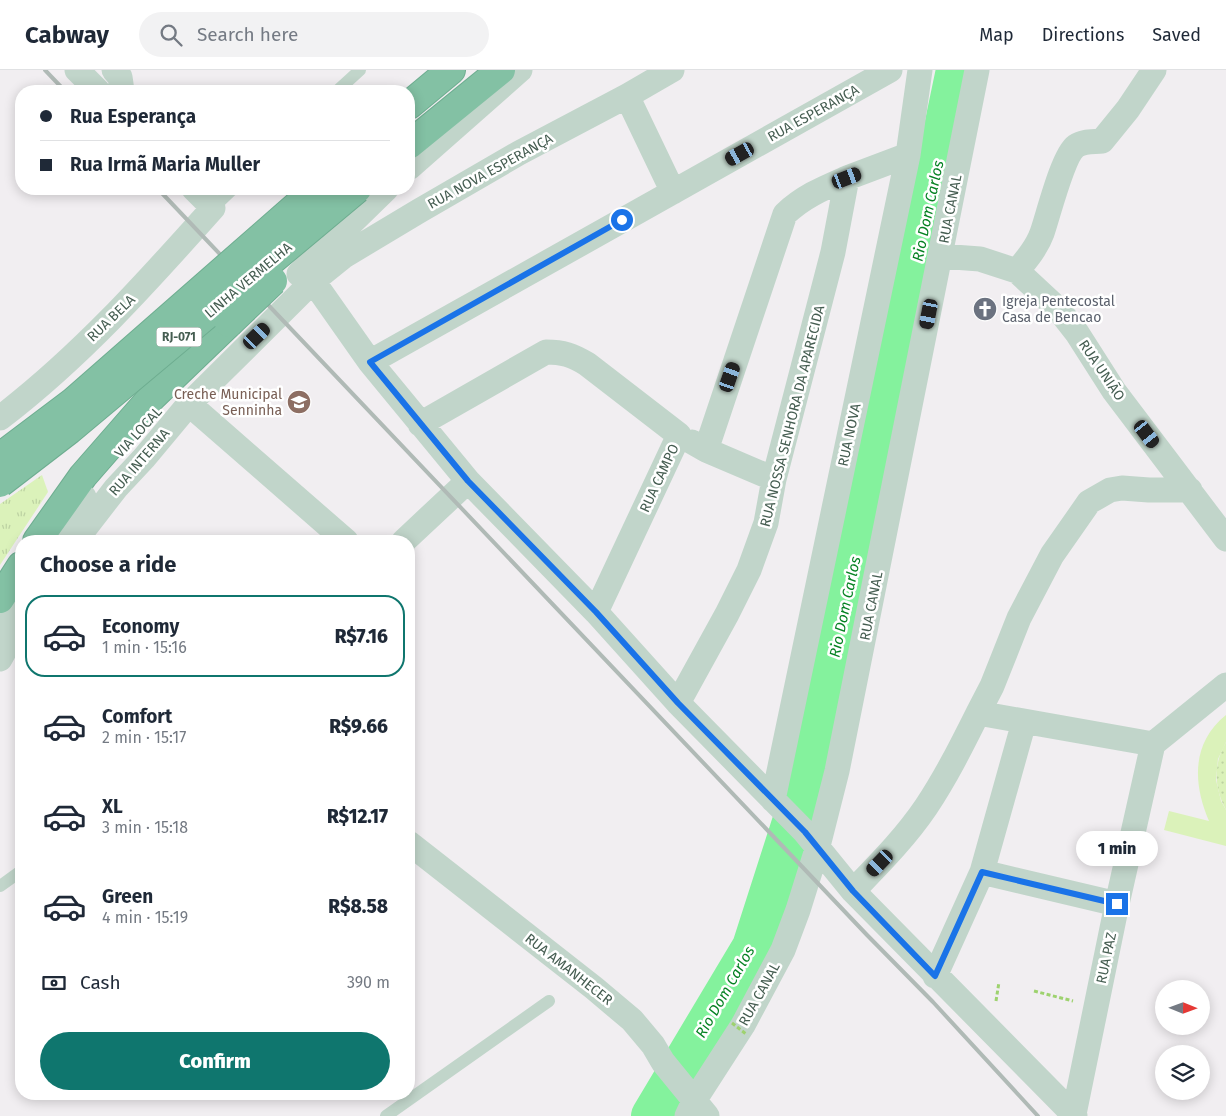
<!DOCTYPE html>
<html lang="en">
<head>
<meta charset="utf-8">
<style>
  body { margin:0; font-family:"Fira Sans",sans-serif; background:#f2f2f3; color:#1f2937; height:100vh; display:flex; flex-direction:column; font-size:19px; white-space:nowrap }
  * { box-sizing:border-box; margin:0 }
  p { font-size:16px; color:#747a83 }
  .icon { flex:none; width:28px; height:28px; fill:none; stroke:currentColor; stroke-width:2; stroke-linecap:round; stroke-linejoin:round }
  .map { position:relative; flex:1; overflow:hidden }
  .details { position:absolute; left:15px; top:465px; width:400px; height:565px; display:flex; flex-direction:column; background:#fff; border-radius:20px; box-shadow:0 2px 12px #0003 }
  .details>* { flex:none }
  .hud { position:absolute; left:15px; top:15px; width:400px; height:110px; border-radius:20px; box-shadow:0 2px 12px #0003; display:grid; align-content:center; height:110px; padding:0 25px; background:#fff }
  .needle { width:32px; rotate:91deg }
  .controls { position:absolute; left:1155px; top:910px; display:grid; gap:10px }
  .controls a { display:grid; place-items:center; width:55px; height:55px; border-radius:50%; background:#fff; box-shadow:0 2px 12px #0003; font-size:25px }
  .end { position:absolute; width:22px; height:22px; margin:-11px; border:6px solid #1a73e8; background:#fff; box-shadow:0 0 0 2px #fff }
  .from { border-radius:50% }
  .bubble { position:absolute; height:35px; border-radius:18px; background:#fff; box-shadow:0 2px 12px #0003; font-size:16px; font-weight:800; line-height:35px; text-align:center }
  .car { position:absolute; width:15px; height:30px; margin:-15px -8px; border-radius:6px; box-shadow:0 0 4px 1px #0007; background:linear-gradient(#222 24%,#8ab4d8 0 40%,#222 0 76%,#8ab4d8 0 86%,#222 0) }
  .hud b { display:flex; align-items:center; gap:18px; height:48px; font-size:19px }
  .hud b+b { border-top:1px solid #e0e1e3 }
  .hud i { width:12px; height:12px; background:#1f2937 }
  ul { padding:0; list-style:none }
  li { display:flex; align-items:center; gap:15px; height:82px; margin:0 10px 8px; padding:0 15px; border:2px solid transparent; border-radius:20px }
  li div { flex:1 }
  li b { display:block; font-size:19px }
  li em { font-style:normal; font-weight:800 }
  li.on { border-color:#0f766e }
  li>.icon { width:45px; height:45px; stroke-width:1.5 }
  h2 { padding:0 25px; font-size:22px; line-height:60px }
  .pay { display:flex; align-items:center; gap:12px; height:55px; padding:0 25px; font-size:19px }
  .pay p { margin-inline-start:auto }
  .button { display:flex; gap:10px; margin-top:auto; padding:10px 25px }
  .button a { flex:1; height:58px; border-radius:30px; background:#0f766e; color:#fff; font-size:20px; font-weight:800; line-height:58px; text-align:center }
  header { display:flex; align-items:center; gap:30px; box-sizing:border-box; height:70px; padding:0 25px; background:#fff; border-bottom:1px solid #e0e1e3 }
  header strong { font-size:24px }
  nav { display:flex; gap:28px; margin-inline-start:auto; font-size:18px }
  .search { width:350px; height:45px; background:#f2f2f3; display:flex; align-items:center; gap:12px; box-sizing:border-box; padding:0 18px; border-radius:28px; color:#747a83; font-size:19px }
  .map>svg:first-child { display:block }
  .grass { fill:url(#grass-dots) }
  .park { fill:url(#park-tufts) }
  .garden { fill:#dbf2ba }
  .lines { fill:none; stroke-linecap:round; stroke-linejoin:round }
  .river { stroke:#84f29d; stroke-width:42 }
  .motorway-casing { stroke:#6ead90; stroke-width:30 }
  .path { stroke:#9ed26f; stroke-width:3; stroke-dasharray:4 2.5; stroke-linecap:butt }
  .service { stroke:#c1d5ca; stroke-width:12 }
  .minor { stroke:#c1d5ca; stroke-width:25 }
  .motorway { stroke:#83c1a4; stroke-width:28 }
  .rail { stroke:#b0bab6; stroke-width:4 }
  .motorway-bridge-casing { stroke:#6ead90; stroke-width:30; stroke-linecap:butt }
  .path-bridge { stroke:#9ed26f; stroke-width:3; stroke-dasharray:4 2.5; stroke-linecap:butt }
  .motorway-bridge { stroke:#83c1a4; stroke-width:28 }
  .route { stroke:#1a73e8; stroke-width:6 }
  .labels { text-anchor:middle; stroke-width:5; stroke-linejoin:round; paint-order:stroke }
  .shield { fill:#fff; stroke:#7d8e85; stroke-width:1 }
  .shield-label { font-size:12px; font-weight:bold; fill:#455d51 }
  .street-label { font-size:14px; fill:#455d51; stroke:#fff }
  .worship-label { font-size:14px; fill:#5b616d; stroke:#fff; text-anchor:start }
  .education-label { font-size:14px; fill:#785e54; stroke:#fff; text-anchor:end }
  .water-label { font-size:15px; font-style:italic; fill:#068223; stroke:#fff }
</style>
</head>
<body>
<header>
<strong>Cabway</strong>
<div class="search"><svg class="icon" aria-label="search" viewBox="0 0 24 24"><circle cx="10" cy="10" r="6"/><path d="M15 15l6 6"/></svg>Search here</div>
<nav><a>Map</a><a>Directions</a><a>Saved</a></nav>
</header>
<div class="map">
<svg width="1226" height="1046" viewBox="0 0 1226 1046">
  <defs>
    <pattern id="grass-dots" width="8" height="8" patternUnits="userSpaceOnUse" patternTransform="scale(1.25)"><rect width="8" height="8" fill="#dbf2ba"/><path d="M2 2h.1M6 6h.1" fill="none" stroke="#bdd2a2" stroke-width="1.8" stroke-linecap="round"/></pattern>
    <pattern id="park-tufts" width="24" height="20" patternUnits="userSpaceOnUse" patternTransform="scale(1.25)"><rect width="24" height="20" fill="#dbf2ba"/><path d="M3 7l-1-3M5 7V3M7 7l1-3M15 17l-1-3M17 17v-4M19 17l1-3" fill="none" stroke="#bdd2a2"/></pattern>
  </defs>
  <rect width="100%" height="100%" fill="#f1eef1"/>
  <path class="grass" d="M1226,672V740C1214,718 1213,694 1226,672Z"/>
  <path class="park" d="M42,405L48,422L0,495V434Z"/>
  <path class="garden" d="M1226,645V672L1218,689L1216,710L1221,731L1226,740V776L1164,760L1169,741L1209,751C1193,714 1191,673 1226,645Z"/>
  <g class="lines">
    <path class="river" d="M652,1046L753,877L812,693L957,0"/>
    <g class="motorway-casing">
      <path id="motorway" d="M409,35L451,0
        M409,75L501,0
        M37,471L83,406L152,327L229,253
        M0,529L21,496"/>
    </g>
    <path class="path" d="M1034,921L1073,931
      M996,931L999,912"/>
    <path class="service" d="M337,21L360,0
      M213,138L233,119
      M0,816L21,801
      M386,1046L549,931"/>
    <path class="minor" d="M77,0L98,21
      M114,0L120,7L122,21
      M627,26L673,122
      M409,98L520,0
      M940,186L980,189L1017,201L1059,240L1077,263L1114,321L1226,469
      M1017,201C1027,189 1037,177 1042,163C1048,146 1063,85 1076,76C1083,71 1093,72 1102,71L1128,39L1154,0
      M299,204L386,119
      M313,211L370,292L468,411L596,542L678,633L805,762L853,821L1075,1046
      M370,292L890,0
      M189,334L346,471
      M0,348C80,287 147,212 213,138L194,119
      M420,354L546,282C563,282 572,285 587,294L679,365L596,542
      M692,372L706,380L774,409
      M706,380L785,144C804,126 824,118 847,108
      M54,471L84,427
      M75,471L116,418L144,388L189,334L313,211L344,186L419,141L519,83L627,26L672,0
      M404,471L468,411
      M0,554L21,522
      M0,589L21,551
      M678,633L727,544L749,500L766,453L774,409L833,182L847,108L908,85
      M978,643L992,616L1019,548L1052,485L1089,432L1110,420L1122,418L1149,420H1190
      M1153,674L1226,615
      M773,730L908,85L920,0
      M409,773L594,918L632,950L653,975L663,992L707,1046
      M982,802L1117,834
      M853,821C879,794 905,768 926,737C946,707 962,675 978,643L1153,674
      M935,906L982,802L1024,652
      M1074,1044L1117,834L1153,674
      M687,1046L694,1031L743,955L783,880L798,840L818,776L837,701L977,0"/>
    <use href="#motorway" class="motorway"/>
    <path class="rail" d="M45,0L65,21
      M158,119L867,865L933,932L1038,1046"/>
    <g class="motorway-bridge-casing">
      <path id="motorway-bridge" d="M229,253L273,211
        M0,387L73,332L316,119
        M0,413L69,360L357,119"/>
    </g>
    <path class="path-bridge" d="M732,953L746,964"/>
    <use href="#motorway-bridge" class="motorway-bridge"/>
  </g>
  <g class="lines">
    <path class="route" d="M622,150L370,292L468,411L596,542L678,633L805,762L853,821L935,906L982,802L1117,834"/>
  </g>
  <defs>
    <g id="church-disc" transform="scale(1.25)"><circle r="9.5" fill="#6b7280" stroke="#fff"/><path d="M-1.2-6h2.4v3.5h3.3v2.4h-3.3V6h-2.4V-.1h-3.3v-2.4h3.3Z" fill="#fff"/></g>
    <g id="school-disc" transform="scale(1.25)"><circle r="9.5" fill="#8d6e63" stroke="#fff"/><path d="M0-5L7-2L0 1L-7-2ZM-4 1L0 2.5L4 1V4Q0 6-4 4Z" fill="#fff"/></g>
  </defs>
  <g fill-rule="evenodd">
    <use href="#church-disc" x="985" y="239"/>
    <use href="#school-disc" x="299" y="332"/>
  </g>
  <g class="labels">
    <rect class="shield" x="156.5" y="257.5" width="45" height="19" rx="4"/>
    <g class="shield-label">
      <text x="179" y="271">RJ-071</text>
    </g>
    <g class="street-label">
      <text transform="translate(813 43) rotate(-29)" y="5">RUA ESPERANÇA</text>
      <text transform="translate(490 101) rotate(-29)" y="5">RUA NOVA ESPERANÇA</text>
      <text transform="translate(950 139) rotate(-79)" y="5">RUA CANAL</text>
      <text transform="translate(248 210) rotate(-40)" y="5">LINHA VERMELHA</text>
      <text transform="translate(111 248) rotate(-44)" y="5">RUA BELA</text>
      <text transform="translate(1102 300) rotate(56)" y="5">RUA UNIÃO</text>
      <text transform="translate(792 346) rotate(-76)" y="5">RUA NOSSA SENHORA DA APARECIDA</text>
      <text transform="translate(138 362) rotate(-48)" y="5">VIA LOCAL</text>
      <text transform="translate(849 365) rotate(-78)" y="5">RUA NOVA</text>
      <text transform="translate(139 392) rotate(-49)" y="5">RUA INTERNA</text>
      <text transform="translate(659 408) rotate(-65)" y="5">RUA CAMPO</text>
      <text transform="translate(871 536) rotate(-79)" y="5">RUA CANAL</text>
      <text transform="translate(1106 888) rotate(-78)" y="5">RUA PAZ</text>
      <text transform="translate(569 899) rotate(38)" y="5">RUA AMANHECER</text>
      <text transform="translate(759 924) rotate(-61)" y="5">RUA CANAL</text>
    </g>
    <g class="worship-label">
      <text x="1002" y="236">Igreja Pentecostal<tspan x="1002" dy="16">Casa de Bencao</tspan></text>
    </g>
    <g class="education-label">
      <text x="282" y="329">Creche Municipal<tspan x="282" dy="16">Senninha</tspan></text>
    </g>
    <g class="water-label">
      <text transform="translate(928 141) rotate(-78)" y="5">Rio Dom Carlos</text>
      <text transform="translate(845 537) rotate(-78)" y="5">Rio Dom Carlos</text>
      <text transform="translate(725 922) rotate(-60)" y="5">Rio Dom Carlos</text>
    </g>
  </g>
</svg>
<div class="controls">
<a><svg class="needle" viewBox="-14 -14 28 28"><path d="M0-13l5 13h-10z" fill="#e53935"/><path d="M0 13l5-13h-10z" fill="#747a83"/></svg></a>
<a><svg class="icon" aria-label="layers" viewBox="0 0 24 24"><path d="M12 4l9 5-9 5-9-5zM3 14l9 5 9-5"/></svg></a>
</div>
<i class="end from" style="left:622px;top:150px"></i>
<i class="end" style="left:1117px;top:834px"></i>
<div class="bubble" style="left:1076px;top:761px;width:82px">1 min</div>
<i class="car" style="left:740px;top:84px;rotate:241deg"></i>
<i class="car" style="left:847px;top:108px;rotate:69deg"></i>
<i class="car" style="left:929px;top:244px;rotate:191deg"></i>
<i class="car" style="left:257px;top:266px;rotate:46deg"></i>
<i class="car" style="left:730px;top:307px;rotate:19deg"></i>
<i class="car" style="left:1147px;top:364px;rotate:143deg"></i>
<i class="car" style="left:880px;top:793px;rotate:224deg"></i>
<div class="hud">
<b><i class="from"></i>Rua Esperança</b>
<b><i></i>Rua Irmã Maria Muller</b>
</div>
<section class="details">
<h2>Choose a ride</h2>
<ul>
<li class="on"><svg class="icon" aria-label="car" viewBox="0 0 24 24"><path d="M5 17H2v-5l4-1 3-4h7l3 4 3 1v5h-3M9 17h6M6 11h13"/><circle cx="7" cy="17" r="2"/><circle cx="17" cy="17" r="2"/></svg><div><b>Economy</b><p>1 min · 15:16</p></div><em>R$7.16</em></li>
<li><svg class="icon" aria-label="car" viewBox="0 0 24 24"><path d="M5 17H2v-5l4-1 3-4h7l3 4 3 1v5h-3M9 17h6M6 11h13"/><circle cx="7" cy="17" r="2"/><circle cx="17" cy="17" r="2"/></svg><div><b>Comfort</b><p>2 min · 15:17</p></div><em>R$9.66</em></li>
<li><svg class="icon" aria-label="car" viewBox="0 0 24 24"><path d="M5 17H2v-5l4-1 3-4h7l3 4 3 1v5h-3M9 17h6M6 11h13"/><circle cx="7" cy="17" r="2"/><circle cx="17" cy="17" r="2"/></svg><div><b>XL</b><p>3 min · 15:18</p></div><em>R$12.17</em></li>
<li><svg class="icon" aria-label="car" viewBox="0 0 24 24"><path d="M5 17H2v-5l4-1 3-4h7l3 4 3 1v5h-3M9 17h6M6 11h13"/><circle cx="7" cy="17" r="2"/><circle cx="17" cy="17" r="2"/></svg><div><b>Green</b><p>4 min · 15:19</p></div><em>R$8.58</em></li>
</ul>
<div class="pay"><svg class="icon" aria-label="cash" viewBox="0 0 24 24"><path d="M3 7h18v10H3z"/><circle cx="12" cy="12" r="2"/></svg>Cash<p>390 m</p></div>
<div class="button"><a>Confirm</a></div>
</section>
</div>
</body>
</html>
